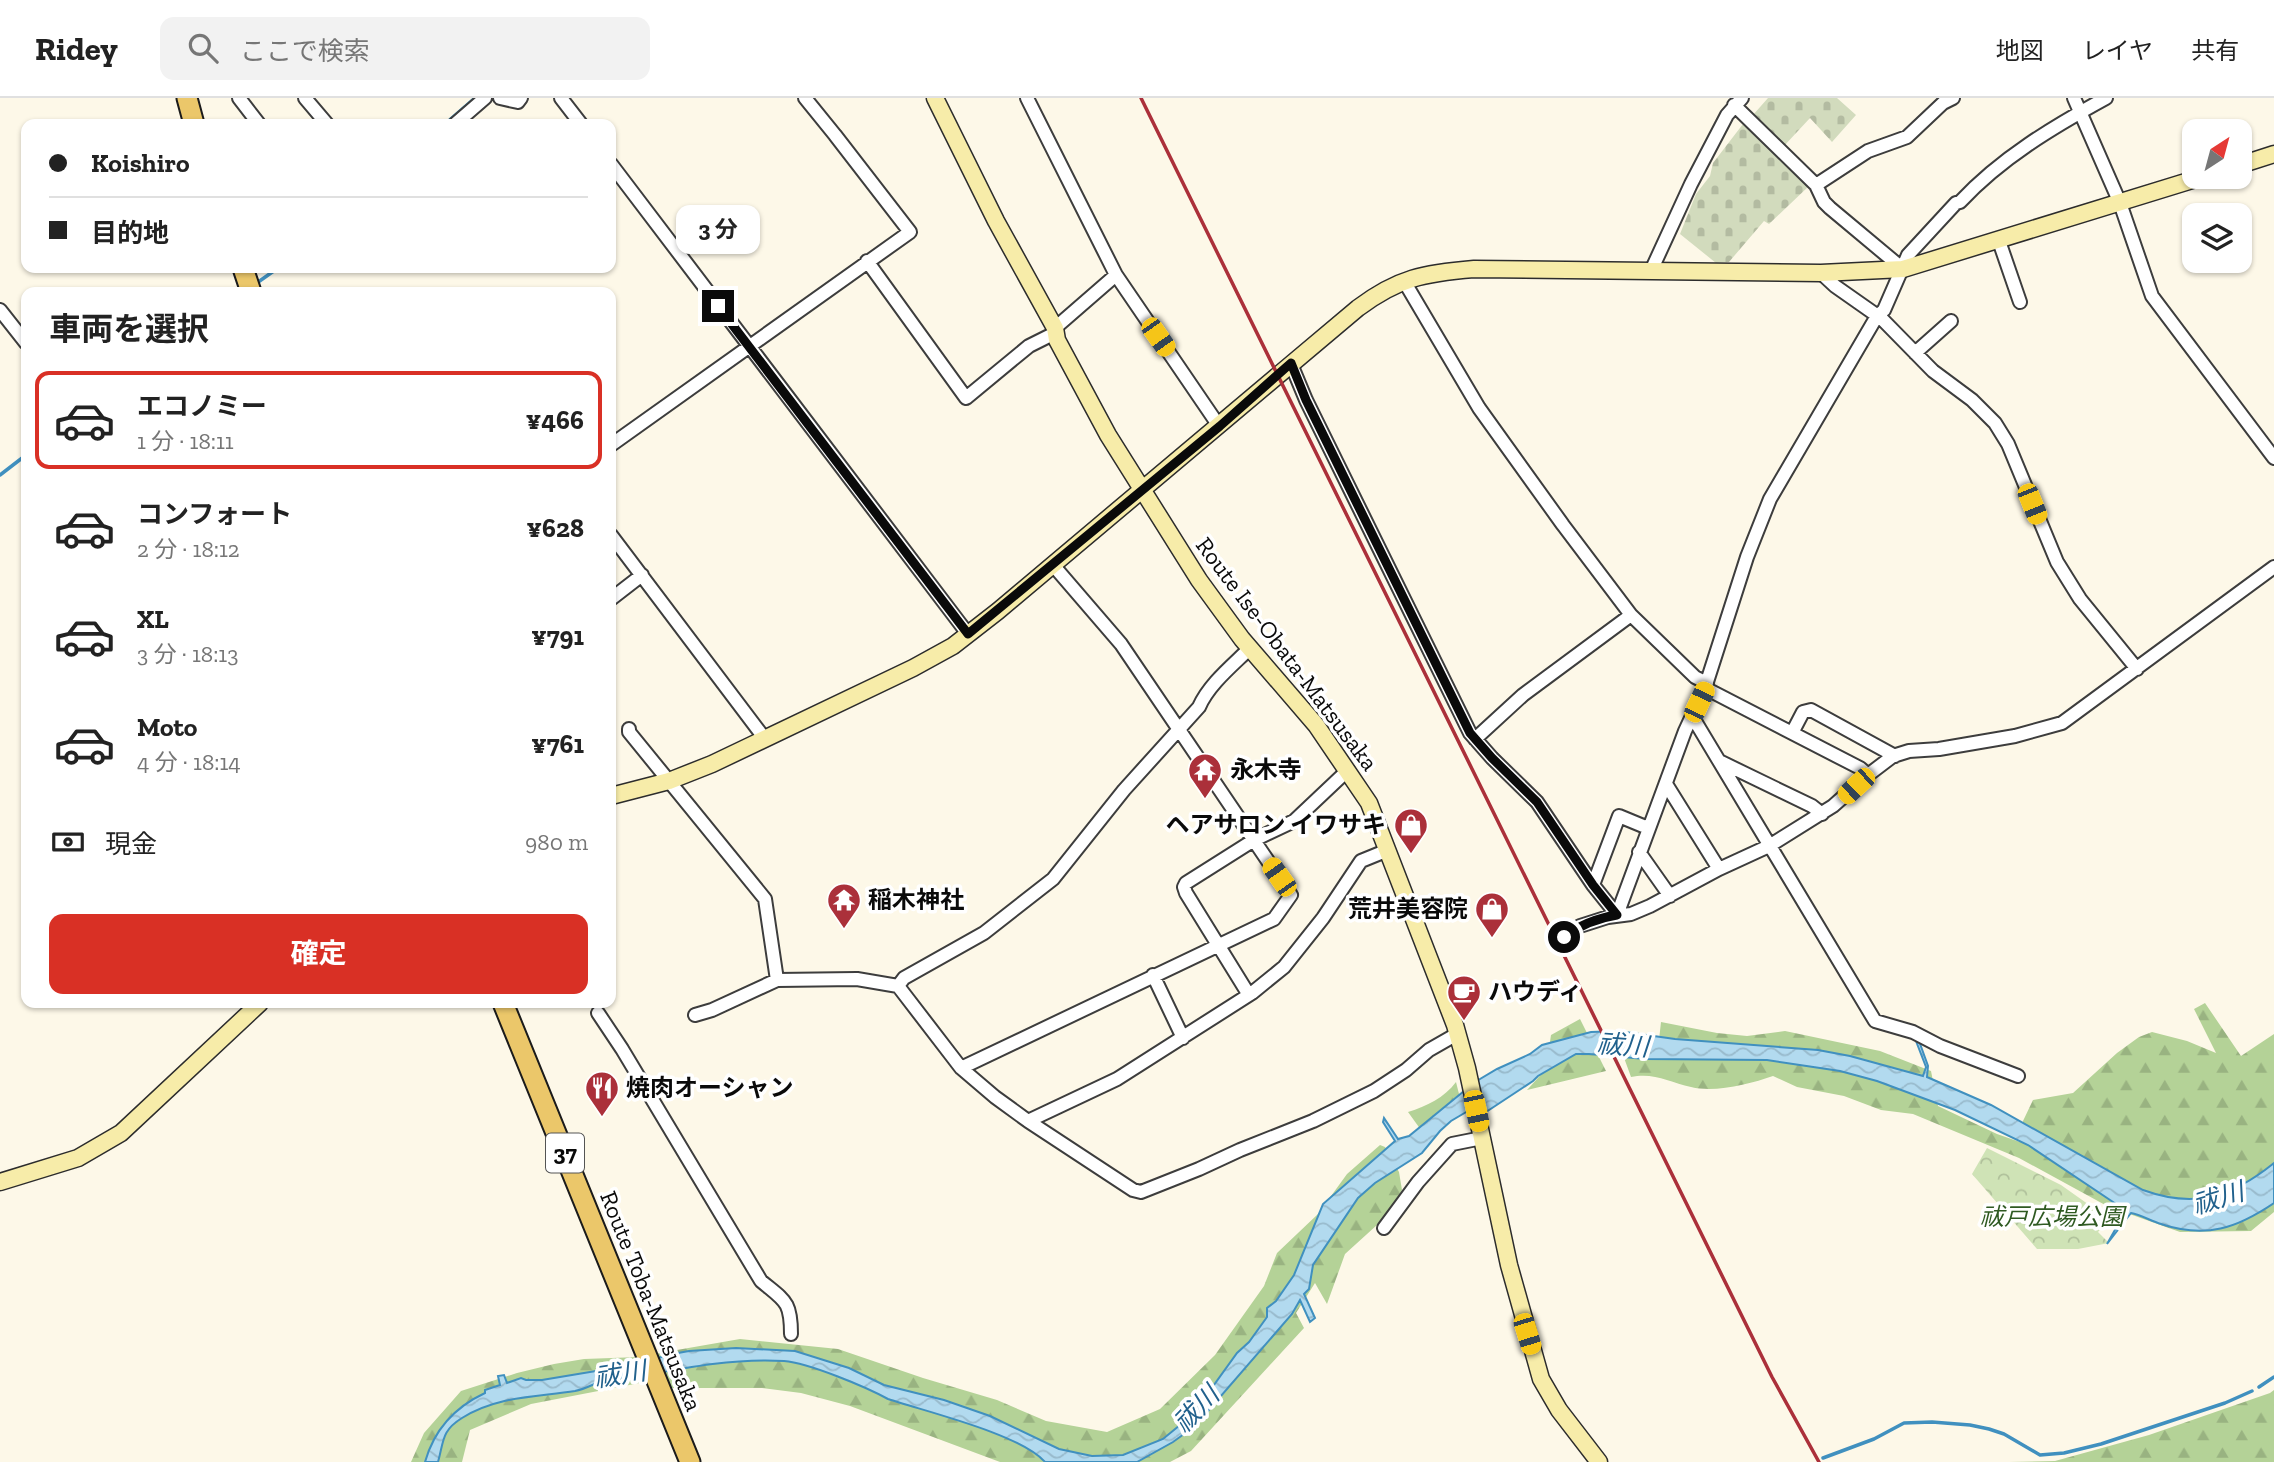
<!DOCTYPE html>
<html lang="ja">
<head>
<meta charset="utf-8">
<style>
  body { margin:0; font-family:"Zilla Slab","Noto Sans JP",serif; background:#f2f2f2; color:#222; height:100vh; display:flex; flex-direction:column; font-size:26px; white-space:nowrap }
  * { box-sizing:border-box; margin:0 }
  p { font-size:23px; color:#767676 }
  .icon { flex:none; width:38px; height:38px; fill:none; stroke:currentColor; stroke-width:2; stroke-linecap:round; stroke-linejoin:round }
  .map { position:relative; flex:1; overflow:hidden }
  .drawer { position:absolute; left:21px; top:189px; width:595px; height:721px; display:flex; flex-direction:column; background:#fff; border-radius:14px; box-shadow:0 2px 5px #0004 }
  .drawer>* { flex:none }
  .top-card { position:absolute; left:21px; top:21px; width:595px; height:154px; border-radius:14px; box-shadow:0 2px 5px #0004; display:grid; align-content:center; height:154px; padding:0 28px; background:#fff }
  .needle { width:46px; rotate:36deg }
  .controls { position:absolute; left:2182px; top:21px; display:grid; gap:14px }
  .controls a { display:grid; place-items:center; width:70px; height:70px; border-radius:14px; background:#fff; box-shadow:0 2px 5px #0004; font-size:35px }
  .end { position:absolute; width:32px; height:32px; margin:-16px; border:9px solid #0a0a0a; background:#fff; box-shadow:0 0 0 4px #fff }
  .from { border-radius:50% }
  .bubble { position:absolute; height:49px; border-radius:14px; background:#fff; box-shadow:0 2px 5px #0004; font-size:23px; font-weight:700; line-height:49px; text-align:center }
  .car { position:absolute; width:21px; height:42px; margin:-21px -10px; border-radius:9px; box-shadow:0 0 5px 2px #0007; background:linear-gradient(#f5c518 24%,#345 0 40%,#f5c518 0 76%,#345 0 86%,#f5c518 0) }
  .top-card b { display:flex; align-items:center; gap:24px; height:66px; font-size:26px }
  .top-card b+b { border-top:2px solid #e0e0e0 }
  .top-card i { width:18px; height:18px; background:#222 }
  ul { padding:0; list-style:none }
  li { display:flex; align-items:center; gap:21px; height:98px; margin:0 14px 10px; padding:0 14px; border:4px solid transparent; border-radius:14px }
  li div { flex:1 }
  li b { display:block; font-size:26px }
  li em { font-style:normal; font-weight:700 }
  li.active { border-color:#d93025 }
  li>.icon { width:63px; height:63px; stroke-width:1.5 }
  h2 { padding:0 28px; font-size:32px; line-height:84px }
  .pay { display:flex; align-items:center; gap:18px; height:77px; padding:0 28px; font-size:26px }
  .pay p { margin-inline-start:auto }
  .action { display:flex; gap:14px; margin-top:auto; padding:14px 28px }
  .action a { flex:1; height:80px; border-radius:14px; background:#d93025; color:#fff; font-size:28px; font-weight:700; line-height:80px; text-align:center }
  header { display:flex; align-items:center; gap:42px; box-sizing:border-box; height:98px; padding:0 35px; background:#fff; border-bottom:2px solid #e0e0e0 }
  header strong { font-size:33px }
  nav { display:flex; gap:38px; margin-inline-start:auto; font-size:24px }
  .search { width:490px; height:63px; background:#f2f2f2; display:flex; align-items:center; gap:18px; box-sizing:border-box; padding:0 24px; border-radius:14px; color:#767676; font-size:26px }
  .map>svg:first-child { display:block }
  .forest { fill:url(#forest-firs) }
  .cemetery { fill:url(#cemetery-stones) }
  .park { fill:url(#park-crowns) }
  .water { fill:url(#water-waves); stroke:#4090bf; stroke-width:2 }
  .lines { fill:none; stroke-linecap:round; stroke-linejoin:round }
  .stream { stroke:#4090bf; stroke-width:3.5 }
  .street-casing { stroke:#3d3d3d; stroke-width:16 }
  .secondary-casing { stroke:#2c2c2c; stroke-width:19 }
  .primary-casing { stroke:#1b1b1b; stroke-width:23 }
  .street { stroke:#fff; stroke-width:12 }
  .secondary { stroke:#f7eca9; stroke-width:16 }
  .primary { stroke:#ebc76a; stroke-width:19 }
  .rail { stroke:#ab303a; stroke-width:3.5 }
  .route { stroke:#0a0a0a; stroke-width:9 }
  .labels { text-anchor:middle; stroke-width:7; stroke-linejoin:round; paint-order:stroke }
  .shield { fill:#fff; stroke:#545454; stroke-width:2 }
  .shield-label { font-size:23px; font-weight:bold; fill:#0a0a0a }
  .street-label { font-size:24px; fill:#0a0a0a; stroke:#fff }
  .poi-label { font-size:24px; font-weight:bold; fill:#0a0a0a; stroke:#fff; text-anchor:start }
  .park-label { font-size:24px; font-style:italic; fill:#2f5a22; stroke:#fff }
  .water-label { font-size:26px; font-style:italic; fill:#21618d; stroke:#fff }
</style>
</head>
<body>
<header>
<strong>Ridey</strong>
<div class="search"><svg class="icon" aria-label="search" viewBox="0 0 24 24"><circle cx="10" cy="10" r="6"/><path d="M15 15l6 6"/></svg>ここで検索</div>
<nav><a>地図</a><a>レイヤ</a><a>共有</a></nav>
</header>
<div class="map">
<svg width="2274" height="1364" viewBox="0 0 2274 1364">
  <defs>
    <pattern id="forest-firs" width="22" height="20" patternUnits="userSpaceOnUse" patternTransform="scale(1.75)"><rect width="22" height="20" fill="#b4d297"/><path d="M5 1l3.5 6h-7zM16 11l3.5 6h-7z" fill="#99b381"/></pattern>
    <pattern id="cemetery-stones" width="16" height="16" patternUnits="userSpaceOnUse" patternTransform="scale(1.75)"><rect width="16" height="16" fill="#d2dbbd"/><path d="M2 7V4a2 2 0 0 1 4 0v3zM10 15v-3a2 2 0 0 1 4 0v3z" fill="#b3bba1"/></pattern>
    <pattern id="park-crowns" width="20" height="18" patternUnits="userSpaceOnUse" patternTransform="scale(1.75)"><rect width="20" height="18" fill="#cfe3b6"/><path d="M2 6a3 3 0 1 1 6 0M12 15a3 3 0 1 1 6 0" fill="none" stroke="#b0c19b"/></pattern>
    <pattern id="water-waves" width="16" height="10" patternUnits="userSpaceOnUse" patternTransform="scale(1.75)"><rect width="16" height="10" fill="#b2daef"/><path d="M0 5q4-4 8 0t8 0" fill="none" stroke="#98bacc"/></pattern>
  </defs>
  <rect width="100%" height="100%" fill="#fdf8e8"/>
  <path class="forest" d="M2205,905L2241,958L2274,936V1114L2251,1133L2180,1134L2107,1108L2019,1060L1913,1016L1881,1012L1844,998L1797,989L1773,978C1750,986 1715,995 1691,989C1670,984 1653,974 1631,979L1623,957L1657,960L1661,924L1717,935L1747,938L1785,933L1880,953L1931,973L1938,1008L1997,1036L2020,1044L2023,1023L2033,1002L2073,995L2117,955L2139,939L2152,934L2187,943L2216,955L2194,911Z
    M1580,921L1606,973L1527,992L1546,971L1551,937Z
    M1456,984L1460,1000L1421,1032L1408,1014C1427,1008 1444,1000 1456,984Z
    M1380,1047L1385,1049L1399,1074L1402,1092L1388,1117L1345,1156L1327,1206L1315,1185L1296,1215L1304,1230L1191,1353L1170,1364H1000L850,1308L801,1295L762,1290H669L654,1256L740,1241L838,1251L923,1280L997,1302L1046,1323L1107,1334L1160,1311L1215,1257L1264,1188L1277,1155L1318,1116L1347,1076Z
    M639,1259L650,1283L531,1306L470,1332L462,1364H411L424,1335L461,1293L517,1275L554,1266L584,1261Z
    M2274,1292V1364H2009L2055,1363L2149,1337L2270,1295Z"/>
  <path class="cemetery" d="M1768,0H1837L1856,17L1832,44L1810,20L1784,48L1753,17Z
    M1743,26L1809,88L1769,126L1764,123L1729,164L1716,165L1680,136L1696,96L1710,78L1713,65Z"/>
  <path class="park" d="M1987,1050L2061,1087L2109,1121L2098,1134L2109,1145L2078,1151H2037L1972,1076Z"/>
  <path class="water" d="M1618,933L1675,941L1818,952L1850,958L1923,978L1926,969L1916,943H1919L1928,968L1927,979L1991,1007L2143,1092C2195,1111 2232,1099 2274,1065V1105C2237,1130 2206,1141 2161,1126C2151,1123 2141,1117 2131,1115L2107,1146L2120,1123L2123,1111L2119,1108L2028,1047L1955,1012L1877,983L1840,973L1767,962L1645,961L1589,956H1576L1538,978L1533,983L1483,1016L1468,1013L1451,1023L1440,1033L1422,1055L1375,1085L1358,1100L1313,1167L1309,1191L1304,1196L1315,1220L1310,1224L1300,1202L1292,1216L1195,1328L1173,1344L1137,1364H1045C1020,1336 927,1314 888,1301C866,1289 809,1265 784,1263C736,1260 689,1269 642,1278C630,1281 617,1280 605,1282C595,1285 586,1291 575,1293C537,1299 496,1298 462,1320C441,1333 444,1343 438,1364H425C434,1332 455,1309 485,1295V1292L500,1287L498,1278L504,1277L507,1285L521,1280L526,1282H542L644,1265L667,1257L689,1253L736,1250L795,1253L849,1270L884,1287L944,1302L990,1318L1059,1351L1092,1358L1123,1357L1163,1341L1180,1327L1198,1309L1237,1255L1249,1244L1267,1219V1210L1276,1203L1294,1177L1323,1106L1395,1043L1383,1024L1384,1020L1398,1041L1409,1038L1475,984L1497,971L1530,956L1542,947L1591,934Z"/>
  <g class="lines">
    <path class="stream" d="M445,26L475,0
      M254,187L278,170
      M0,377L26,357
      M2259,1289L2274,1279
      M1823,1360L1874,1341L1904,1325L1932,1324L1970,1327L1989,1331L2004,1336L2040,1357L2064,1355L2101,1346L2225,1305L2252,1293"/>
    <g class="street-casing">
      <path id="street" d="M239,0L259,26
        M305,0L327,26
        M500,0L518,4L521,0
        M561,0L581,26
        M1027,0L1116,177L1219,328
        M2074,0L2120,105L2152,198L2274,360
        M1734,7L1816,87L1824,104L1830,110L1903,171
        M455,26L485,0
        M611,66L968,536
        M1816,87L1868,53L1907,39L1943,5L1953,0
        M1999,143L2020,204
        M867,163L966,300L1029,248L1057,234
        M1651,173L1691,86L1727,17L1742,0
        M1821,175L1835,188L1882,221L1933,273L1972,302L1995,325L2008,346L2057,464L2080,501L2137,571
        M1404,183L1479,310L1563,427L1631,517L1695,579L1707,585
        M0,212L26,245
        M1055,230L1116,177
        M1915,255L1951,223
        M1291,266L1306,302L1470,635L1492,660L1537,704L1593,787L1617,817
        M611,347L910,134L835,37L805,0
        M611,437L765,641
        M611,501L642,477
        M1705,590L1860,670L1868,677
        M1692,618L1875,923L1913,934L1940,948L2018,978
        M629,631V634L765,801L777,882
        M1792,635L1803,614L1811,612L1895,658
        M1475,641L1523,597L1631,517
        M1719,663L1812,708L1822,716
        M1666,686L1719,771
        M1639,754L1670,798
        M1593,787L1619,718L1648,730
        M1617,817L1685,633L1705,590L1747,459L1770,401L1877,218L1884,212L1908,157L1956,105L1960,104C2001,60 2053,29 2106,0
        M1562,843L1564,839L1580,828L1608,819L1631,816L1650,808L1719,771L1769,748L1833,708L1868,677L1893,658L1909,653L1939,651L2015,638L2062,625L2274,469
        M1153,877L1183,940
        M898,888L904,880L984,835L1053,781L1124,692L1199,609C1209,586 1233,567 1250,550
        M1249,897L1186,795L1184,789L1186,785L1254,742L1294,723L1348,672
        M598,915L622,951L761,1183C785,1203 791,1203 791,1236
        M695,917L712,912L777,882L857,881L898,888L961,970L995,999L1028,1023L1133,1092L1141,1094L1199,1071L1240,1052L1313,1023L1374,993L1406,972L1429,952L1457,936
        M961,970L1274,821L1291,797L1121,546L1053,467
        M1028,1023L1117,981L1252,895L1284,869L1323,820L1361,763L1388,752
        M1384,1130L1418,1084L1452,1046L1482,1040"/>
    </g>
    <g class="secondary-casing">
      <path id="secondary" d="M935,0L996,123L1055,230L1057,242L1108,337L1199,482L1242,541L1316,627L1369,705L1455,927L1467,970L1509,1167L1541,1281L1559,1312L1599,1364
        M2240,67L2274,56
        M611,698L669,683L712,666L913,570L953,548L998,513L1358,210C1398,180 1424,175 1474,171L1821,175L1903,171L2202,79
        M0,1084L78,1060L121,1035L260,905"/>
    </g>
    <g class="primary-casing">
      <path id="primary" d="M187,0L194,26
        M243,170L251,194
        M503,905L690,1364"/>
    </g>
    <use href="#street" class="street"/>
    <use href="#secondary" class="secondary"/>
    <use href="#primary" class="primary"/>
    <path class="rail" d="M1141,0L1772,1279L1819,1364"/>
  </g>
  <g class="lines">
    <path class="route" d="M718,208L968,536L1220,328L1291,265L1306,302L1470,635L1492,660L1537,704L1593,787L1617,817C1597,820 1580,827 1564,839"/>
  </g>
  <defs>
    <g id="temple-pin" transform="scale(1.75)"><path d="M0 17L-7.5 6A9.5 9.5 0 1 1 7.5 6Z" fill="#ab303a" stroke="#fff"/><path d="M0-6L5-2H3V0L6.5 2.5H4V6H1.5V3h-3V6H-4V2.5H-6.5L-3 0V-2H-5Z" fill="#fff"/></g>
    <g id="shop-pin" transform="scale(1.75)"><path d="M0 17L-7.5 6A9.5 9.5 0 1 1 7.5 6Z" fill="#ab303a" stroke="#fff"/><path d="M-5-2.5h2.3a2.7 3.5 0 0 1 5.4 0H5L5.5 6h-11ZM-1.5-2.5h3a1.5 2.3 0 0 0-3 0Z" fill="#fff"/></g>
    <g id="cafe-pin" transform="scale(1.75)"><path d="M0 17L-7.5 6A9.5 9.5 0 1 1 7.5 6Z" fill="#ab303a" stroke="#fff"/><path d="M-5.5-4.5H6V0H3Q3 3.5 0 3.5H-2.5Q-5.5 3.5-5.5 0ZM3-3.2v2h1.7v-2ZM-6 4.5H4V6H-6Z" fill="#fff"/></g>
    <g id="restaurant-pin" transform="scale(1.75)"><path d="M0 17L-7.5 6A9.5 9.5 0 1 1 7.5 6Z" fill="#ab303a" stroke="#fff"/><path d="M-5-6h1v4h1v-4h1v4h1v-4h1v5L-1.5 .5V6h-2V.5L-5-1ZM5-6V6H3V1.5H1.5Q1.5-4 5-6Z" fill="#fff"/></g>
  </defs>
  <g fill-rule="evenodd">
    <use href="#temple-pin" x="1205" y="672"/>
    <use href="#shop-pin" x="1411" y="727"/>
    <use href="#temple-pin" x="844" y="802"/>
    <use href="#shop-pin" x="1492" y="811"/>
    <use href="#cafe-pin" x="1464" y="894"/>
    <use href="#restaurant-pin" x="602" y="990"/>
  </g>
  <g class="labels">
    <rect class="shield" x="546" y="1035.5" width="38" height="39" rx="5"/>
    <g class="shield-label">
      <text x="565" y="1063">37</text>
    </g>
    <g class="street-label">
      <text transform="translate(1287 556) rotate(53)" y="8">Route Ise-Obata-Matsusaka</text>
      <text transform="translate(651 1203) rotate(68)" y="8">Route Toba-Matsusaka</text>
    </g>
    <g class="poi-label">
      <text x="1230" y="680">永木寺</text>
      <text x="1386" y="735" text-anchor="end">ヘアサロン イワサキ</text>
      <text x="868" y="810">稲木神社</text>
      <text x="1468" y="819" text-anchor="end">荒井美容院</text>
      <text x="1488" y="902">ハウディ</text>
      <text x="626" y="998">焼肉オーシャン</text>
    </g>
    <g class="park-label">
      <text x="2052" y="1127">祓戸広場公園</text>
    </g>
    <g class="water-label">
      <text transform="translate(1623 947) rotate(4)" y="9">祓川</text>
      <text transform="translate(2218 1100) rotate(-17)" y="9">祓川</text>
      <text transform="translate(620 1276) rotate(-9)" y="9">祓川</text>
      <text transform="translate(1196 1311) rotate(-46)" y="9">祓川</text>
    </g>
  </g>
</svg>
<div class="controls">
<a><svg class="needle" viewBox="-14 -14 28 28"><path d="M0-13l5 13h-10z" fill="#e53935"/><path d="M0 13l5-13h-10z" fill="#767676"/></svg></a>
<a><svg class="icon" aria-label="layers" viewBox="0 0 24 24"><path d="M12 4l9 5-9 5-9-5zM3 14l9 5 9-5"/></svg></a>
</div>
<i class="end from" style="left:1564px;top:839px"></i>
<i class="end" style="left:718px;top:208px"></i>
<div class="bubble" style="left:676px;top:107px;width:84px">3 分</div>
<i class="car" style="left:1158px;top:239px;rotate:145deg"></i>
<i class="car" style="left:2032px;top:406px;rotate:158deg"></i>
<i class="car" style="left:1699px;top:604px;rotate:25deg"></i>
<i class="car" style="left:1856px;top:688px;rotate:227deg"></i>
<i class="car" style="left:1279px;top:779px;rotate:325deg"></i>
<i class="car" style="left:1476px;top:1013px;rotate:168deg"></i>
<i class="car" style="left:1527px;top:1236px;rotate:163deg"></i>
<div class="top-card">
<b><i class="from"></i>Koishiro</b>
<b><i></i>目的地</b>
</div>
<section class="drawer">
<h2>車両を選択</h2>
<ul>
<li class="active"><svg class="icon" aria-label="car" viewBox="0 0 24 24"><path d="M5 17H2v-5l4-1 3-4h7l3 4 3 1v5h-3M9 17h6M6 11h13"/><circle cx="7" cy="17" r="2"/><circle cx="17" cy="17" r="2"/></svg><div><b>エコノミー</b><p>1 分 · 18:11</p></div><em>¥466</em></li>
<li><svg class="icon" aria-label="car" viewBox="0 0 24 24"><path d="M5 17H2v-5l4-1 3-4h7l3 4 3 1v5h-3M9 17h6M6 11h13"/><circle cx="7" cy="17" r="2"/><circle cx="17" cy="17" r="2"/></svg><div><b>コンフォート</b><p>2 分 · 18:12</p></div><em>¥628</em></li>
<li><svg class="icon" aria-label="car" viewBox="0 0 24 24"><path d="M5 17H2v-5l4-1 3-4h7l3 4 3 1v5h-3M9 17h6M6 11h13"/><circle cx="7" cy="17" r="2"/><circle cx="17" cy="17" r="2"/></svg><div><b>XL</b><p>3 分 · 18:13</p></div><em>¥791</em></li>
<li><svg class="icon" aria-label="car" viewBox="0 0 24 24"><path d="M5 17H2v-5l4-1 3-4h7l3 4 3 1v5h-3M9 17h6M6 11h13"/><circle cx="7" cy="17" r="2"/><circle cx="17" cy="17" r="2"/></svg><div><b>Moto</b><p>4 分 · 18:14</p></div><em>¥761</em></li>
</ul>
<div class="pay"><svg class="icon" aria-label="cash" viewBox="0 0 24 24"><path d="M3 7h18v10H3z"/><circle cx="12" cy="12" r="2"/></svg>現金<p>980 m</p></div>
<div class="action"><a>確定</a></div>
</section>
</div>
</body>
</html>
